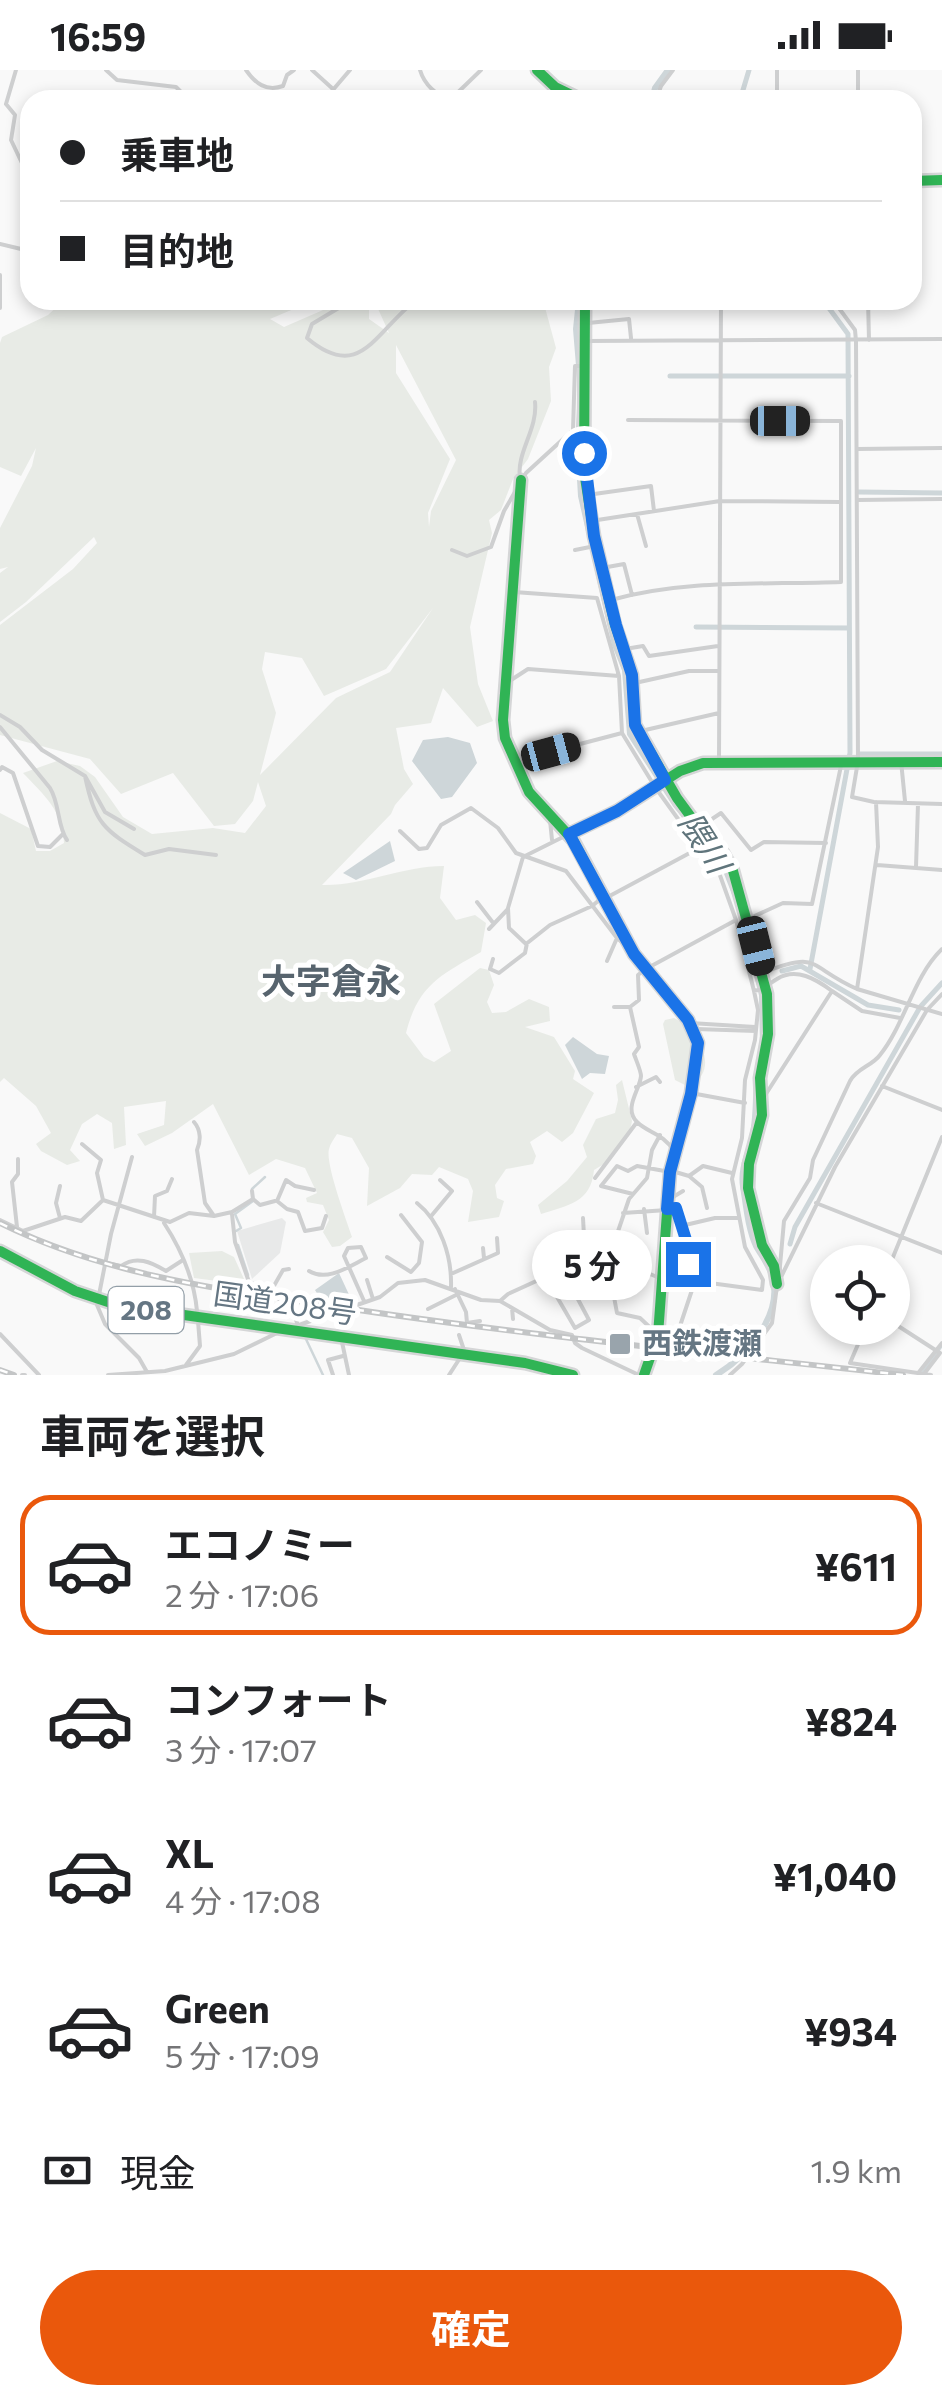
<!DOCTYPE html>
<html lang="ja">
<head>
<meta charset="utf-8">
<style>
  body { margin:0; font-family:Commissioner,"Noto Sans JP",sans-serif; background:#f2f2f2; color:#202124; height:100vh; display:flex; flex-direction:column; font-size:38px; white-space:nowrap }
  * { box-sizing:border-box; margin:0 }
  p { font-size:32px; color:#757577 }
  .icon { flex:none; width:55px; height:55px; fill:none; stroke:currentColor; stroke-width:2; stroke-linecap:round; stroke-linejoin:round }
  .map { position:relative; height:1305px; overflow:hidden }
  .details { display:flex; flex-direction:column; background:#fff; flex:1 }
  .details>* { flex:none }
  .banner { position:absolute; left:20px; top:20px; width:902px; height:220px; border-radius:30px; box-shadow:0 5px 15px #0003; display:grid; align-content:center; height:220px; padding:0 40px; background:#fff }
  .controls { position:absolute; left:810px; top:1175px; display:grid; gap:20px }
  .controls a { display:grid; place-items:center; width:100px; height:100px; border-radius:50%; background:#fff; box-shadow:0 5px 15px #0003; font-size:50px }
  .end { position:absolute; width:45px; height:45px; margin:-22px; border:12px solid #1a73e8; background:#fff; box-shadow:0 0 0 5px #fff }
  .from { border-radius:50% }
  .bubble { position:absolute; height:70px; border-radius:35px; background:#fff; box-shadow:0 5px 15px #0003; font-size:32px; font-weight:700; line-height:70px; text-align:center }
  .car { position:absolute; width:30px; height:60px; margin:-30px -15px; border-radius:12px; box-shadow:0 0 8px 2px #0007; background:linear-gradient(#222 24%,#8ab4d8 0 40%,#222 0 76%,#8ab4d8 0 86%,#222 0) }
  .banner b { display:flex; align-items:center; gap:35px; height:95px; font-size:38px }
  .banner b+b { border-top:2px solid #e0e0e0 }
  .banner i { width:25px; height:25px; background:#202124 }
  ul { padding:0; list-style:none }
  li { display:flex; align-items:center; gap:30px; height:140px; margin:0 20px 15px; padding:0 20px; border:5px solid transparent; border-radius:30px }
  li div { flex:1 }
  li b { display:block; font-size:38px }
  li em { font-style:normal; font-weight:700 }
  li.on { border-color:#ea580c }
  li>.icon { width:90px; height:90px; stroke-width:1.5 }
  h2 { padding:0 40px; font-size:45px; line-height:120px }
  .pay { display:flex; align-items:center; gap:25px; height:110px; padding:0 40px; font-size:38px }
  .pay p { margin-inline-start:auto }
  .cta { display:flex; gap:20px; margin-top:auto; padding:20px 40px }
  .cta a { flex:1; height:115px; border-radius:60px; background:#ea580c; color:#fff; font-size:40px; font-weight:700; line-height:115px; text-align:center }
  .status { display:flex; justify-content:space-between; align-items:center; height:70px; padding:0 50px; background:#fff; direction:ltr }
  .status svg { height:28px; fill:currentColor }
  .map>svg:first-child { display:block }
  .built { fill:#e8e9e9 }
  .green { fill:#e8ebe6; fill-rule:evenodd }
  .water { fill:#ced6d9 }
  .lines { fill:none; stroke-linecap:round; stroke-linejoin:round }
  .stream { stroke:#ced6d9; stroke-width:2.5 }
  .canal { stroke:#ced6d9; stroke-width:5 }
  .river { stroke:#ced6d9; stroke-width:6 }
  .fast-casing { stroke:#d5d6d7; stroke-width:15 }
  .street { stroke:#cecfd0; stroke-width:4 }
  .fast { stroke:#30b455; stroke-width:10 }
  .rail-casing { stroke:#c3c5c6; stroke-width:6 }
  .rail { stroke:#fff; stroke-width:2.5; stroke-dasharray:8; stroke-linecap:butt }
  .route { stroke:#1a73e8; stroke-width:12 }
  .poi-dot { fill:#99a4ac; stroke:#fff; stroke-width:4 }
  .labels { text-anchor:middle; stroke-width:10; stroke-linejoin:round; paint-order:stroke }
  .shield { fill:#fff; stroke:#939fa8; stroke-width:2.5 }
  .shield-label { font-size:28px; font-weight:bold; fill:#657683 }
  .street-label { font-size:30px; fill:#657683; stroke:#fff }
  .poi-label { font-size:30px; font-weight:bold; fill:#657683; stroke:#fff; text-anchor:start }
  .water-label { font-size:32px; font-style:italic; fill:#60757c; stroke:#fff }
  .quarter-label { font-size:35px; font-weight:bold; fill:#57646e; stroke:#fff }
</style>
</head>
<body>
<div class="status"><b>16:59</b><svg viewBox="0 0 49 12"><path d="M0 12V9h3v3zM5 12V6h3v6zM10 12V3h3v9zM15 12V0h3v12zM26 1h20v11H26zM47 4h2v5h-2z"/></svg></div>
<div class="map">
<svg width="942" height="1305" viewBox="0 0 942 1305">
  <rect width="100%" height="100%" fill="#f9f9f9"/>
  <path class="built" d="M282,1148L286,1152L280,1183L252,1209L237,1161Z"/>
  <path class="green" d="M64,230H315L270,249L284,257L346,230H369V249L389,263L374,230H543L556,278L549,297L551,331L528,389L513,409L501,440L489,450L492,463L470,557L478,614L493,651L477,657L443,618L431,653L396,658L404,699L413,714L395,735L391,744L322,815C364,816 402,796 444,796L440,828L456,850L475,845L486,853L481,882C441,905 418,915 406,963L424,987L434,992L451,981L434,934L480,898L489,900L494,915L487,932L492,943L506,942L529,929L549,937L550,951L525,957L554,967L575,1001L573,1009L594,1023L573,1063L562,1072L547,1061L530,1072L536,1086L533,1094L506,1099L495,1115L497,1128L504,1131L499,1147L468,1152L473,1121L468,1109L439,1097L432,1105L412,1104L400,1118L367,1136L369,1098L352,1068L337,1064C334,1069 330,1074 329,1079C325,1093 346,1149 352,1167L340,1176L332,1177L323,1162L329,1150L323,1135L307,1132L306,1128L317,1123L305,1098L276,1089L249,1105L213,1034L172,1063L145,1076L137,1064L164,1055L166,1031L124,1037L126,1075L114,1079L112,1053L97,1044L82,1054L70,1080L80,1091L67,1095L41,1081L36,1074L51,1063L36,1036L4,1008L0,1012V743L31,759L36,781H50L64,773C63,741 44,725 23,703L57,691L80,696L95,707L123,747L152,764L213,758L245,763L266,736L258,712L253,731L235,754L214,756L173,703L121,724L90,689L0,665V555L73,499L97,473L94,467L26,532L0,552V503L8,497L0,499V458L32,396L36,378L21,406L0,397V273L2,267L48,245ZM396,275L456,390L431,441L429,457L428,443L450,389L396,303ZM433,538L390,602L336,628L260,705L276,643L262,599L265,582L302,588L324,626L386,599Z
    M674,948C698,960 722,999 689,1017L675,1010L663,954L665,950Z
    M622,1010L632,1051L630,1061L604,1094L594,1100C591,1133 568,1135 541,1144L538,1135L567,1111L587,1087L583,1075L596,1049L615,1043L618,1030L616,1015Z
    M222,1181L234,1187L244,1209L233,1213L194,1208L189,1183Z"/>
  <path class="water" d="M448,667L470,673L477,693L452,727L441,729L412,691L423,670Z
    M390,771L395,791L356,810L343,803Z
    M573,967L597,984L609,986L605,1004L590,1003L582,1009L565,975Z
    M339,1203L352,1231L339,1236L321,1230L315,1220Z"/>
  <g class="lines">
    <path class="stream" d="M236,1161L241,1158L235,1144L253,1131L252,1119L265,1107
      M238,1175L248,1205
      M251,1212L279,1224
      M305,1267L323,1305
      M922,1303L941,1277"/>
    <path class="canal" d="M740,30L749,0
      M670,306H719
      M722,306H849
      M859,422L942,423
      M696,557L849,558
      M860,684H942
      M810,899L850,683L848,264L823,230
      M782,901L801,896L868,935L899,940
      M921,936L942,913
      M790,1174L795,1157L919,939"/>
    <path class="river" d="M652,30L655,18L668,0
      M579,230L576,259L581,320L578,375L581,426L615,575L625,600L630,664L675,734L723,793L740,837
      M749,873L762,925L763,974
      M716,1305C746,1287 786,1243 771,1203C768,1194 761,1185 756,1176C748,1159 746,1135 743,1116C740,1097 750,1081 753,1063C758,1038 754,1012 760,987"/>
    <g class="fast-casing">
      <path id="fast" d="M537,0L555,17L582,30
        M912,111L942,110
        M585,230L584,401L594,466L615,555L632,605L635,655L677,728L702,762L723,783L733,801L767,924L768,964L760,1008L762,1045L749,1094L748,1118L762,1175L774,1196L777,1214
        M521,410L503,650L505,668L529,722L573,770L634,884L688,950L698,973L691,1023L670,1102L658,1265L644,1305
        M569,764L617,741L680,701L703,693L942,692
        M0,1181L75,1221L120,1236L525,1293L573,1305"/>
    </g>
    <path class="street" d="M106,0L117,10L176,17L184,25
      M246,0C255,13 266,22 283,16L287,5L294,0
      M312,0L333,19
      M420,0C424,14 437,27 451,29L481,0
      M858,0V30
      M332,30V21L350,0
      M656,30L661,16L673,0
      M777,30V0
      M6,34L15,45L11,70L30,110
      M6,34L16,0
      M0,174L21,179L27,166L30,138
      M0,205V238
      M352,230L312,254L307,268C360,313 375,262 415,231
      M412,230L431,237L446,230
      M833,230L855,260L856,271L858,691L852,727L874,732L942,734
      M868,230L869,270
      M588,253L629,249L631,268
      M587,271L942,269
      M857,379L942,378
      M520,408C516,383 538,359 535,332
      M587,425L651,416L654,441
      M857,430L942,429
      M637,444L646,476
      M591,451L720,431L840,432
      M452,480L467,486L491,477L504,441L526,403L573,360L575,296H582
      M575,480L590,477
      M602,498L624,494L632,525
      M514,522L597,528L619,606L622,663L655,717L699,778L717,797L736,850L754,921L758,940L755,970L745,1010L742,1068L732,1109L745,1177L763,1210L762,1220L695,1211
      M611,530C687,509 763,515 841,512V351L628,350
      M625,579L643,576L649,586L718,576
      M508,612L528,599L619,606
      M635,613L689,601H719
      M0,645L20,657L42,680L85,706L105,742L134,759
      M0,657L50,718C60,734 57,756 67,770
      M641,661L719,643
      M515,691L622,663
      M719,691L721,230
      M901,691L905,731
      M0,700L2,697L13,703L38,776L50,777L63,764
      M85,706C95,754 104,760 145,785L169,779L216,785
      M876,732L878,777L857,919L942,944
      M550,750L552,770
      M700,757L721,743L751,780L764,772L826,773
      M400,761L419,779L427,778L441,755L471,738L498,758L516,783L566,801L617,868L624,874L626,870
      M569,764L523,787L508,838L509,858L526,874L550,855L592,836L603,827
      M877,795L942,800
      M916,797L918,734
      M604,829L699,778
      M477,832L494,854
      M748,849L783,833L812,834L842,691
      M489,859L508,839
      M493,889L490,899L499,903L525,883L527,873
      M607,891L617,868
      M762,903C821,880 806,896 857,919
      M754,921C765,919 767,915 777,909C796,897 816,909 832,921
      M614,937H630L639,930L638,905L644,900L736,850
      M630,937L639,977L634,984C636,990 641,1001 641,1006C640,1020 623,1038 637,1052C648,1063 663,1063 674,1081
      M690,953L755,957
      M696,959L756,961
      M882,1016L942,1040
      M636,1017L656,1007L660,1012
      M691,1023L745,1033
      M764,1027L832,921L862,941L900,948
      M194,1052C201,1060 201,1071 197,1080L205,1133L214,1146
      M82,1074L101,1090L97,1103L103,1130
      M132,1087L111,1164L97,1235L105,1254L139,1288L147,1302
      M672,1101L689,1106L703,1096L732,1103
      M689,1106L702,1117L707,1138
      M595,1108L637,1052
      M60,1116L56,1133L60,1148
      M314,1120L295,1116L286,1110L277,1131L287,1139L298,1142L305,1161L322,1158L326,1146
      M633,1124L601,1116L617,1096L628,1101L637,1096L670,1102
      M253,1129L260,1135L275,1131
      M103,1130L170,1152L189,1143L214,1146L232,1142L253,1129L252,1121
      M668,1130L683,1121
      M417,1133C441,1152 452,1187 451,1217
      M816,1133L942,1183
      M644,1139L647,1163
      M623,1143L667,1140
      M232,1144L235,1172L249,1212C269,1223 292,1231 298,1256
      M432,1145L452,1121L440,1110
      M154,1147L155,1126L167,1121L172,1109
      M583,1148L584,1166L593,1185
      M0,1150L23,1161L65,1147L81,1151L103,1130
      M164,1153C181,1179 194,1209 197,1241
      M681,1156L715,1148H739
      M17,1157L12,1112L18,1104V1089
      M615,1173L627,1185L638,1179
      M483,1178L484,1188
      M594,1185L614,1227L617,1243L640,1248L657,1264
      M387,1187L411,1202L419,1193L422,1172L401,1145
      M891,1192L942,1067
      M106,1193L121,1196C136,1185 151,1192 166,1201L183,1190
      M663,1199L680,1198L683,1210
      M309,1201C327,1212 348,1197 366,1188L361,1177L348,1178L344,1186L364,1231
      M451,1204L498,1183L497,1168
      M782,1205L835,1097L927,940L942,924
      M779,1207L784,1151L810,1108L813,1090L850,1011C857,998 872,996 880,985C905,954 913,907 942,879
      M546,1208L575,1258L589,1250L572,1218L557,1227
      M367,1210L373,1229
      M637,1210L650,1204L662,1209H675
      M455,1219L466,1242L467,1253L480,1251
      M271,1221L283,1200L289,1199
      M500,1231L508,1224L613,1176L629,1129L647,1108L652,1080L660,1065
      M512,1238L513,1249
      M428,1239L456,1225
      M290,1240L300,1227
      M892,1252L940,1283L924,1304
      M299,1255L380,1227L398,1213L425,1210L481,1230L500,1231L550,1260L572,1265L575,1273L582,1278L639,1305
      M865,1258L850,1293L931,1305
      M0,1264L39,1305
      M459,1265L464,1280
      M657,1270L675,1271L695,1211L675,1138L668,1139
      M342,1272L349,1305
      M186,1295L200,1276L198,1251
      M919,1302L942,1273
      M22,1305H25
      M108,1305L165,1301L234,1284L279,1262
      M333,1305L328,1290L343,1286
      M449,1305L460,1288
      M730,1305L742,1294L772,1253L777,1216"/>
    <use href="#fast" class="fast"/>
    <g class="rail-casing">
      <path id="rail" d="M0,1153C109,1207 226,1220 345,1238C530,1266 717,1284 903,1305
        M0,1300L14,1305"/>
    </g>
    <use href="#rail" class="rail"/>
  </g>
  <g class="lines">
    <path class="route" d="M584,383L594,466L616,555L632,605L635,655L665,710L617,741L569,764L634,884L688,950L698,973L691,1024L670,1102L667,1139L676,1138L687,1173L688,1194"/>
  </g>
  <rect class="poi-dot" x="608" y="1262" width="24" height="24" rx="5"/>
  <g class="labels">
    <rect class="shield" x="108.5" y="1217" width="75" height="46" rx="8"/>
    <g class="shield-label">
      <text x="146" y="1250">208</text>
    </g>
    <g class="street-label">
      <text transform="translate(285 1234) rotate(8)" y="10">国道208号</text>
    </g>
    <g class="poi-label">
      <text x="642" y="1284">西鉄渡瀬</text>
    </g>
    <g class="water-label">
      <text transform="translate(704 773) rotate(58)" y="11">隈川</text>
    </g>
    <g class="quarter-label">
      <text x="331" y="924">大字倉永</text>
    </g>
  </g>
</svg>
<div class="controls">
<a><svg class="icon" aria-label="locate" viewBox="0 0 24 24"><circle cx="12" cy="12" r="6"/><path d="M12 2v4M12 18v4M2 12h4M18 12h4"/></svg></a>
</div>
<i class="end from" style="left:584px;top:383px"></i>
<i class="end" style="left:688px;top:1194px"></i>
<div class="bubble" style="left:532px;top:1160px;width:120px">5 分</div>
<i class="car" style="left:780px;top:351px;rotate:90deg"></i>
<i class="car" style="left:551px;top:682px;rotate:75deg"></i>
<i class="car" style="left:756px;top:876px;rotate:166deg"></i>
<div class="banner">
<b><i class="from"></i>乗車地</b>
<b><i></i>目的地</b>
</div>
</div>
<section class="details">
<h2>車両を選択</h2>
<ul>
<li class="on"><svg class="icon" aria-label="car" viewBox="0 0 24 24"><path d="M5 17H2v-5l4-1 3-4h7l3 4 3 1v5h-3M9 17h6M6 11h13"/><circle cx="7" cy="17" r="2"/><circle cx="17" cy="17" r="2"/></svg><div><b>エコノミー</b><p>2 分 · 17:06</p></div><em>¥611</em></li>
<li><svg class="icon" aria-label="car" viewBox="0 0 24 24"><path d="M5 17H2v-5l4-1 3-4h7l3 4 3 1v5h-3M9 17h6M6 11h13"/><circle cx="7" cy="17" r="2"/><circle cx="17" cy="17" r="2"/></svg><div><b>コンフォート</b><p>3 分 · 17:07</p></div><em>¥824</em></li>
<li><svg class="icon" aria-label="car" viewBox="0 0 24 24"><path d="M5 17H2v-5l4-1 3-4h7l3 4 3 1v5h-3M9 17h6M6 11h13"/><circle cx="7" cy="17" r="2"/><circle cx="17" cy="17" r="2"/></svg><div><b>XL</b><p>4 分 · 17:08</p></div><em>¥1,040</em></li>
<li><svg class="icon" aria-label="car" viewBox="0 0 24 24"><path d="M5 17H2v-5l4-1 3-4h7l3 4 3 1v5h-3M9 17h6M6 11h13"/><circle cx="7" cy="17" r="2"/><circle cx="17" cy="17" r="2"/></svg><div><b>Green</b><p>5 分 · 17:09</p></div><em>¥934</em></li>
</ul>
<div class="pay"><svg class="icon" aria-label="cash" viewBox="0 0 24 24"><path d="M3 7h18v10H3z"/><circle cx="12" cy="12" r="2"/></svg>現金<p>1.9 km</p></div>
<div class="cta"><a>確定</a></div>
</section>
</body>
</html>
